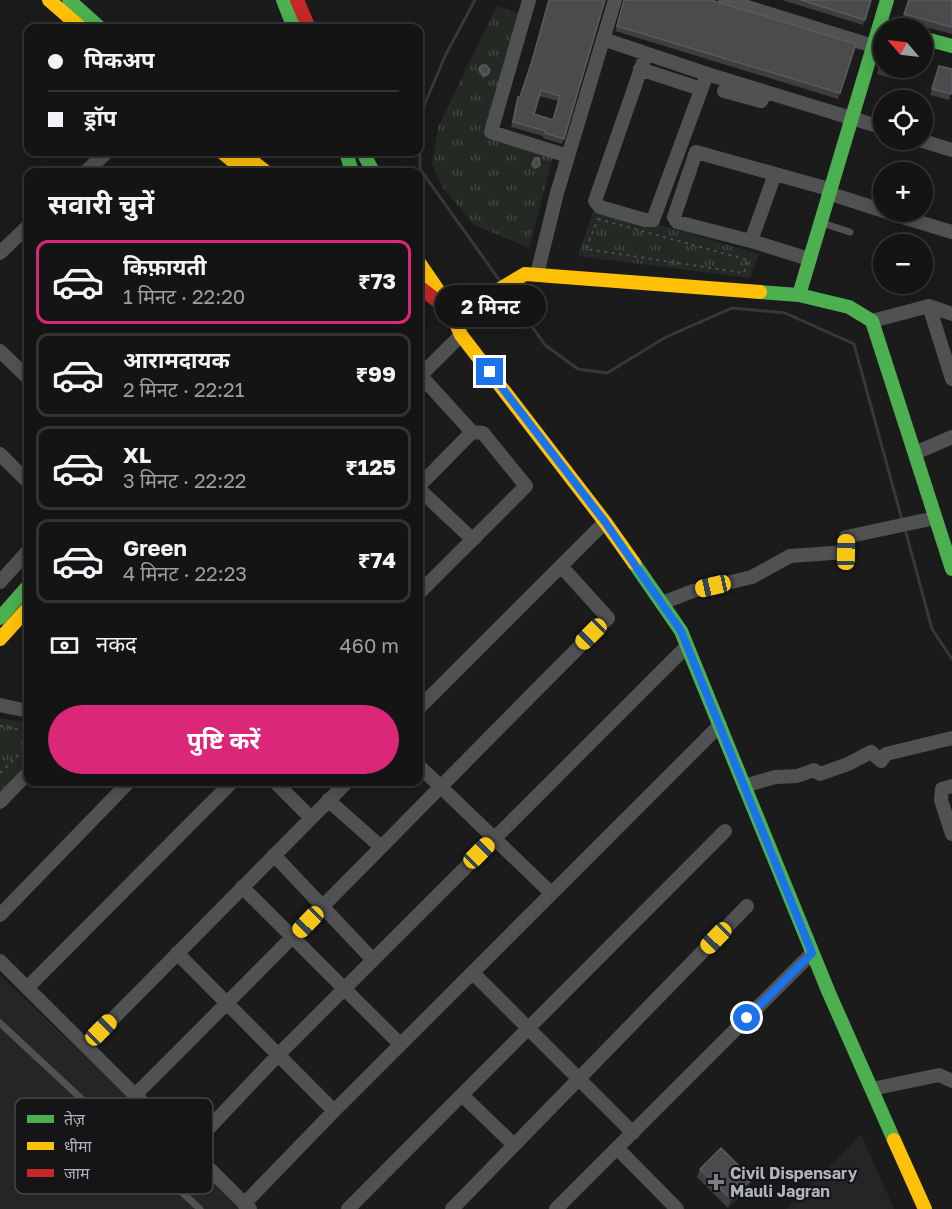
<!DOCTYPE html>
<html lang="hi">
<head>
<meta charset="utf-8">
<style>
  body { margin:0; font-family:"Golos Text","Noto Sans Devanagari",sans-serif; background:#212122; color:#f1f3f6; height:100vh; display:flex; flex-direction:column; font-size:22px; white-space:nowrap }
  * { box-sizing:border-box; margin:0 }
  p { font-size:20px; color:#9d9ea0 }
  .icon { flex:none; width:33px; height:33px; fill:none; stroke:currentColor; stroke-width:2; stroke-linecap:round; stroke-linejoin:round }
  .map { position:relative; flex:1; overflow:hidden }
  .drawer { position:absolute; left:24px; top:168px; width:399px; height:618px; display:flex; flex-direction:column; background:#141414; border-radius:12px; box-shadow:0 3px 15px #0003,0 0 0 2px #333334 }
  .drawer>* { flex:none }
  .top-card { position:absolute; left:24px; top:24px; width:399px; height:132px; border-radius:12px; box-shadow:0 3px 15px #0003,0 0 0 2px #333334; display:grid; align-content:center; height:132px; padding:0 24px; background:#141414 }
  .needle { width:39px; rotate:298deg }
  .fabs { position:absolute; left:873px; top:18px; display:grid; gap:12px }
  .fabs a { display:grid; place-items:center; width:60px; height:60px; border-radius:50%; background:#141414; box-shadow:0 3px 15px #0003,0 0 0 2px #333334; font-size:30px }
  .end { position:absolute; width:27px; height:27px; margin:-14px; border:8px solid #1a73e8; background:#fff; box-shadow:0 0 0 3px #fff }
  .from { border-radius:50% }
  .bubble { position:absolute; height:42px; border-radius:21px; background:#141414; box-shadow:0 3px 15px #0003,0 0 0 2px #333334; font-size:20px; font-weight:700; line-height:42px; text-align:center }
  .car { position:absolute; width:18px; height:36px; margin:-18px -9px; border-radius:8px; box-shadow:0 0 4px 2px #0007; background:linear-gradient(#f5c518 24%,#345 0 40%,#f5c518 0 76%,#345 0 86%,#f5c518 0) }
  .top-card b { display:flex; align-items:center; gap:21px; height:57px; font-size:22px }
  .top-card b+b { border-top:2px solid #333334 }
  .top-card i { width:15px; height:15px; background:#f1f3f6 }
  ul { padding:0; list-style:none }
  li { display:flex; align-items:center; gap:18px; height:84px; margin:0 12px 9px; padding:0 12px; border:3px solid #333334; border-radius:12px }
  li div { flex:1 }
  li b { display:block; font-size:22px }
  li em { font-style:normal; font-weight:700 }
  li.on { border-color:#db2777 }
  li>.icon { width:54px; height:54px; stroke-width:1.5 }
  h2 { padding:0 24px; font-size:27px; line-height:72px }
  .pay { display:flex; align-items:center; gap:15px; height:66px; padding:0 24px; font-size:22px }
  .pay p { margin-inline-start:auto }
  .primary-button { display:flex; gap:12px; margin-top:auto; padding:12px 24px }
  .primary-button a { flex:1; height:69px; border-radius:36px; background:#db2777; color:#fff; font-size:24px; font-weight:700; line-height:69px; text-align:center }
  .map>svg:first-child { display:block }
  .built { fill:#252527 }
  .park { fill:url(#park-tufts) }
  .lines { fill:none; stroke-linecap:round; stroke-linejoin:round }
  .stream { stroke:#313a3e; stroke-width:3 }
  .path { stroke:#4b4c4e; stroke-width:2; stroke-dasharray:3 4.5; stroke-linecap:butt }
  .lane { stroke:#505153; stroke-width:7 }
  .street { stroke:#505153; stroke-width:14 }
  .fast { stroke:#4caf50; stroke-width:14 }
  .slow { stroke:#ffc107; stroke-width:14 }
  .jam { stroke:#c62828; stroke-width:14 }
  .wall { fill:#3d3e3f; fill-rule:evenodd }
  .shaded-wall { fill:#2b2b2b }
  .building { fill:#4a4b4c; stroke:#595b5e; stroke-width:1.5; fill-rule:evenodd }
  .route { stroke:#1a73e8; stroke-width:8 }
  .poi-dot { fill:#7b7e82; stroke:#151517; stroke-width:2 }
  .labels { text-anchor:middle; stroke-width:4.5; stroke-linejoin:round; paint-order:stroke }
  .poi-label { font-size:16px; font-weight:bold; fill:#aeb4ba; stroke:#151517; text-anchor:start }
  .key { fill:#151517; stroke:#434548; stroke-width:1.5 }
  .key-label { font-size:16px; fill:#aeb4ba }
</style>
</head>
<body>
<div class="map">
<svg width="952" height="1209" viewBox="0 0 952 1209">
  <defs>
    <pattern id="park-tufts" width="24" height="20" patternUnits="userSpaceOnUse" patternTransform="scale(1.5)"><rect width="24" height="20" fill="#242a23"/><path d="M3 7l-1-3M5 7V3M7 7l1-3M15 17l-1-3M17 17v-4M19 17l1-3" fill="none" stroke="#414641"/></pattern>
  </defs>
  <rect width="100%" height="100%" fill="#1b1b1b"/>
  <path class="built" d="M0,975L245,1209H0Z
    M861,1134L894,1209H786L861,1135Z"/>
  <path class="park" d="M497,6L520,14L485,135L553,157L529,248L474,225L443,188L432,165L438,127Z
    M595,206L759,254L750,278L578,256Z
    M0,718L28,723V766L0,794Z"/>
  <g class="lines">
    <path class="stream" d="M475,0L446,54L420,115V169L500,281
      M507,291L545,345L578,369L607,373L666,337L732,308L785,313L854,344L902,520
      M905,529L932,629L952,659"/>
    <path class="path" d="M598,219L748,260L744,273L586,249Z
      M0,726L28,731
      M0,773L28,746"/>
    <path class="lane" d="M822,223L850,232
      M0,1023L200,1209"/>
    <path class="street" d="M529,0L491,132L568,156
      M725,0L873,46
      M603,39L707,74L884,128
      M646,54L595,201L600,207L645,220H653L707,74
      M640,69L701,89
      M724,91L761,101L766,92
      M920,140L952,150
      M85,172L104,155
      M828,193L884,211
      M886,212L952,232
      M751,241L775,174
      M0,253L28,226
      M809,259L751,241L677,222L674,217L696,152L829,189
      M537,274L557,193L615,0
      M929,306L952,314
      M872,321L929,306L952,379
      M0,351L28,378
      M418,378L461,335
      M915,453L952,437
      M0,454L28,482
      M418,487L472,432
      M418,488L470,537L475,538
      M0,582L28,551
      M418,594L526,486L483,433L472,432L421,376
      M662,603L693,591L752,577L790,556L846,552V537L935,518
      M0,705L28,711
      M418,709L605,522
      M418,765L551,893
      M275,782L311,818
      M744,786L775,777L797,776L814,770L820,774L848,764L871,752L881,761L886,754L952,738
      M952,786L942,789L941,800L952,834
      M328,800L381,847
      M0,802L28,773
      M274,855L373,960
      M242,887L400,1044
      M0,915L129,782
      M177,953L334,1111
      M0,961L250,1209
      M473,973L633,1133
      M27,988L232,782
      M86,1046L347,782
      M872,1089L939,1075L952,1081
      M135,1095C294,937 450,776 608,618L561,566
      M462,1095L514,1145
      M617,1148L677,1209
      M189,1149L278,1055L687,646
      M244,1204L334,1111L720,725
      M348,1209L725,831
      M452,1209L747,906
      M556,1209L812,953"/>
    <path class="fast" d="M69,0L100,28
      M283,0L294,28
      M922,38L952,46
      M346,152L352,172
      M363,152L373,172
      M760,292L799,295L849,307L872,321L952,569
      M799,295L887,0
      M634,563L681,631L829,993L894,1140
      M0,618L28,586"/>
    <path class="slow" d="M49,0L81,28
      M222,152L246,172
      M241,152L266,172
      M418,261L448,305L461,335L605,522L634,563
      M455,316L525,274L760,292
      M0,639L28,608
      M894,1140L925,1209"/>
    <path class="jam" d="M297,0L309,28
      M418,286L440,303"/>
  </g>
  <path class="wall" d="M551,0H605L562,144L543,138V136L511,127L516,103L518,97H520ZM539,96L558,101L553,120L534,114Z
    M624,0L856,44L838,99L615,31Z
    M782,0H871L863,25Z
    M908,0H952V34L902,21Z
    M884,51V68H898L894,79L877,74Z
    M939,66L952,90L949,100L930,95Z
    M479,69L490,70L487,76L483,78L478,72Z
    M535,158L540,165L539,167L535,170L531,167Z
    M700,1169L752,1179L749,1187L728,1208L697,1177Z"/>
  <path class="shaded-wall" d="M752,1179L749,1187L728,1208L731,1199Z"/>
  <path class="building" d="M549,0H605L564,139L545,133L546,131L513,122L518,97H520L532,61ZM541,90L560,96L553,120L534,114Z
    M624,0H711L856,44L840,93L617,26Z
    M801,0H871L865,20Z
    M909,0H952V27L904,14Z
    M884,53V67L880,65Z
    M482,65H486L490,70L488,74L484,76L479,69Z
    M939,66L952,69V90L951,94L932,89Z
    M886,68H898L897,71Z
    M535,158H539L540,165L536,167L532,164Z
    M721,1148L752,1179L731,1199L700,1169Z"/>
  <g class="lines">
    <path class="route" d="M490,372L605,522L681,631L812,953L747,1018"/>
  </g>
  <path class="poi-dot" d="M713 1173h6v6h6v6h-6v6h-6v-6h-6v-6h6z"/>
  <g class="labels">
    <g class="poi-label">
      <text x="730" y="1179">Civil Dispensary<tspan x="730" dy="18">Mauli Jagran</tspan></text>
    </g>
  </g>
  <rect x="15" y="1098" width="198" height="96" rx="9" class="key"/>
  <rect x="27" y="1115" width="27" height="8" fill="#4caf50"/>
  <rect x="27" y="1142" width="27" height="8" fill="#ffc107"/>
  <rect x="27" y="1169" width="27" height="8" fill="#c62828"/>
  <g class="key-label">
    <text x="64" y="1125">तेज़</text>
    <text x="64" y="1152">धीमा</text>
    <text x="64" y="1179">जाम</text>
  </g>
</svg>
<div class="fabs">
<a><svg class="needle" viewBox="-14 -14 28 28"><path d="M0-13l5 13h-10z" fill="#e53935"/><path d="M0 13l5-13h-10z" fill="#9d9ea0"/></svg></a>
<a><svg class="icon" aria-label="locate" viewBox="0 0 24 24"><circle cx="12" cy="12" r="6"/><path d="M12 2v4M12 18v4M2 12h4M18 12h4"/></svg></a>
<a>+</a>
<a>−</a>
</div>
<i class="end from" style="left:747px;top:1018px"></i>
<i class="end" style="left:490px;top:372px"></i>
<div class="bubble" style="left:435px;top:285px;width:111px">2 मिनट</div>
<i class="car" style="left:846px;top:552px;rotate:1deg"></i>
<i class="car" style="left:713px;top:586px;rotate:257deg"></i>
<i class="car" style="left:591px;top:634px;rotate:225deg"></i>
<i class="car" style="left:479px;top:853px;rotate:45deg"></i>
<i class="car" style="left:308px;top:922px;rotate:224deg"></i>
<i class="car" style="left:716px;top:938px;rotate:224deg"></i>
<i class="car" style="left:101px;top:1030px;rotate:45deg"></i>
<div class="top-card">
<b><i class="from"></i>पिकअप</b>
<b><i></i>ड्रॉप</b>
</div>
<section class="drawer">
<h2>सवारी चुनें</h2>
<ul>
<li class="on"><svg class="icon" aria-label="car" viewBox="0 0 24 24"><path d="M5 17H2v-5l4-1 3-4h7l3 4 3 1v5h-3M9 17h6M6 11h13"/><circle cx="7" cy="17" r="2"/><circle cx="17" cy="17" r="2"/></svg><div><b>किफ़ायती</b><p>1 मिनट · 22:20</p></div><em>₹73</em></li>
<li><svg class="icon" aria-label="car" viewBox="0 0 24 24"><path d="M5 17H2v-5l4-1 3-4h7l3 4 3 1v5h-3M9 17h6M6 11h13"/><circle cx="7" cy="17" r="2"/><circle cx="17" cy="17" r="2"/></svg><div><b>आरामदायक</b><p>2 मिनट · 22:21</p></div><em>₹99</em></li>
<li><svg class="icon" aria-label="car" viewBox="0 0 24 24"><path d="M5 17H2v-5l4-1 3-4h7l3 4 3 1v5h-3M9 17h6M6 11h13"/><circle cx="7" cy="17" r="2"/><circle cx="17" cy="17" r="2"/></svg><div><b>XL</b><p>3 मिनट · 22:22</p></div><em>₹125</em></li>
<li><svg class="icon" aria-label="car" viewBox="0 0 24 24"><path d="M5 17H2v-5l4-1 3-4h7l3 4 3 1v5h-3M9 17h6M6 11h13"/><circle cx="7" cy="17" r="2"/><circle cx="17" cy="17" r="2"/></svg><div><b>Green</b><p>4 मिनट · 22:23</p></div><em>₹74</em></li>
</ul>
<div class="pay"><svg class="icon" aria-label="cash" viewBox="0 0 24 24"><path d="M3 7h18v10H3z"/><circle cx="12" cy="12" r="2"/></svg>नकद<p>460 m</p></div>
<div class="primary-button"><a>पुष्टि करें</a></div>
</section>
</div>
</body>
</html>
